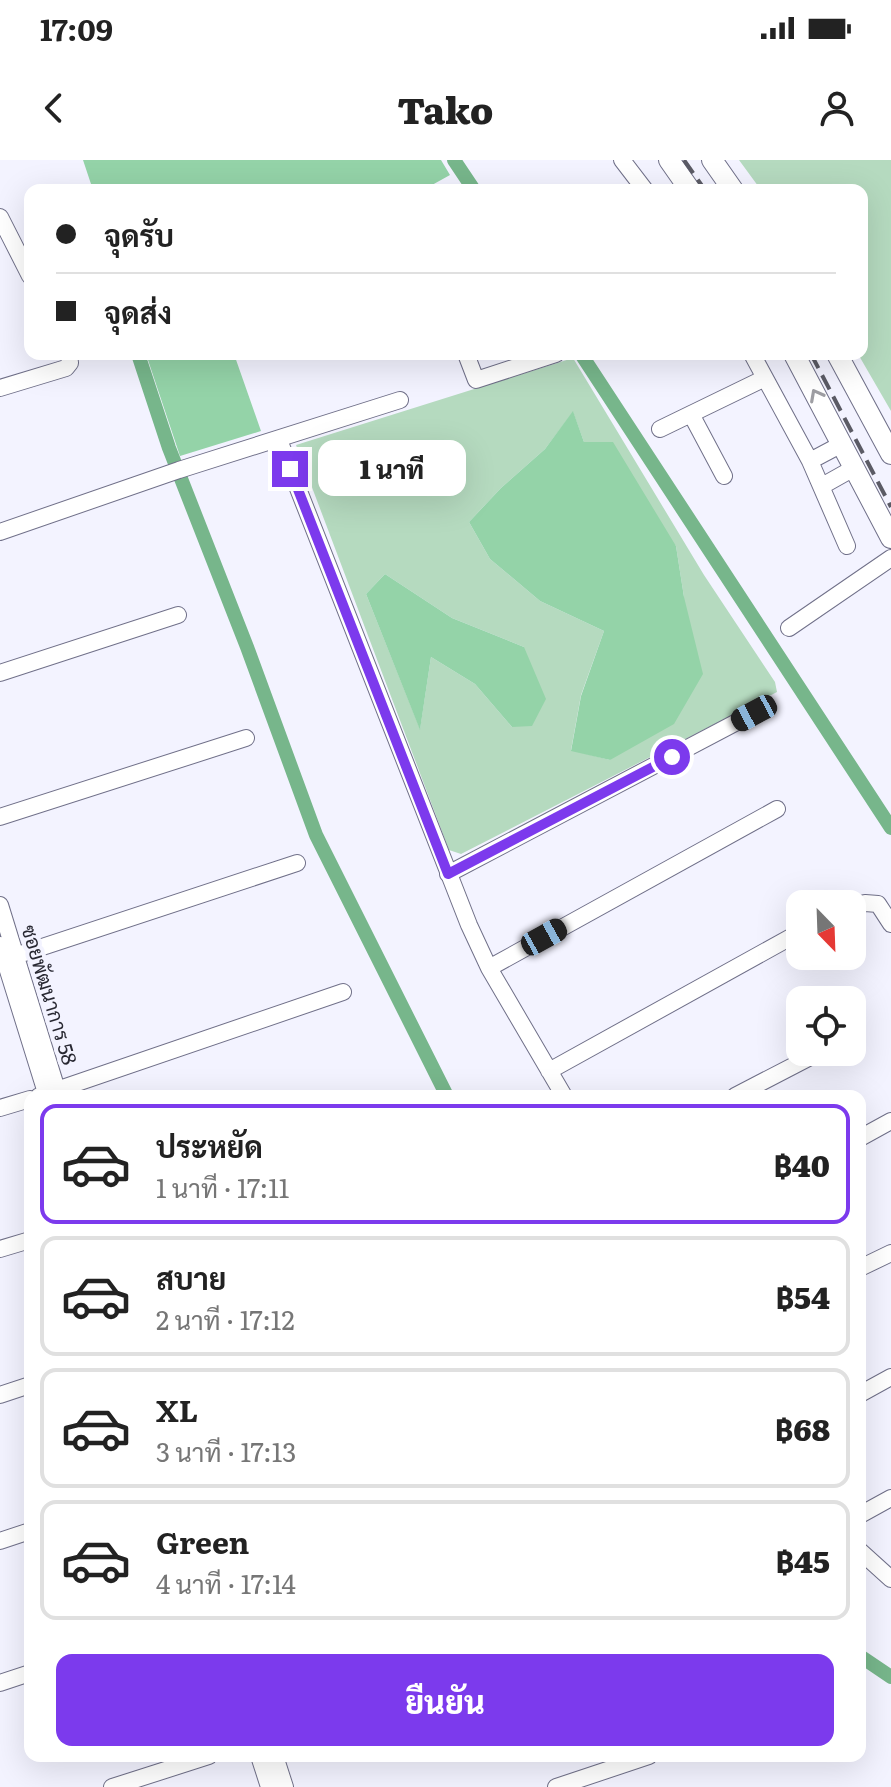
<!DOCTYPE html>
<html lang="th">
<head>
<meta charset="utf-8">
<style>
  body { margin:0; font-family:Literata,Sarabun,serif; background:#f6f6f6; color:#222; height:100vh; display:flex; flex-direction:column; font-size:30px; white-space:nowrap }
  * { box-sizing:border-box; margin:0 }
  p { font-size:26px; color:#767676 }
  .icon { flex:none; width:44px; height:44px; fill:none; stroke:currentColor; stroke-width:2; stroke-linecap:round; stroke-linejoin:round }
  .map { position:relative; flex:1; overflow:hidden }
  .details { position:absolute; left:24px; top:930px; width:842px; height:672px; display:flex; flex-direction:column; background:#fff; border-radius:16px; box-shadow:0 8px 32px #0002 }
  .details>* { flex:none }
  .hud { position:absolute; left:24px; top:24px; width:844px; height:176px; border-radius:16px; box-shadow:0 8px 32px #0002; display:grid; align-content:center; height:176px; padding:0 32px; background:#fff }
  .needle { width:52px; rotate:157deg }
  .buttons { position:absolute; left:786px; top:730px; display:grid; gap:16px }
  .buttons a { display:grid; place-items:center; width:80px; height:80px; border-radius:16px; background:#fff; box-shadow:0 8px 32px #0002; font-size:40px }
  .end { position:absolute; width:36px; height:36px; margin:-18px; border:10px solid #7c3aed; background:#fff; box-shadow:0 0 0 4px #fff }
  .from { border-radius:50% }
  .bubble { position:absolute; height:56px; border-radius:16px; background:#fff; box-shadow:0 8px 32px #0002; font-size:26px; font-weight:800; line-height:56px; text-align:center }
  .car { position:absolute; width:24px; height:48px; margin:-24px -12px; border-radius:10px; box-shadow:0 0 6px 2px #0007; background:linear-gradient(#222 24%,#8ab4d8 0 40%,#222 0 76%,#8ab4d8 0 86%,#222 0) }
  .hud b { display:flex; align-items:center; gap:28px; height:76px; font-size:30px }
  .hud b+b { border-top:2px solid #e0e0e0 }
  .hud i { width:20px; height:20px; background:#222 }
  ul { padding:14px 0 0; list-style:none }
  li { display:flex; align-items:center; gap:24px; height:120px; margin:0 16px 12px; padding:0 16px; border:4px solid #e0e0e0; border-radius:16px }
  li div { flex:1 }
  li b { display:block; font-size:30px }
  li em { font-style:normal; font-weight:800 }
  li.current { border-color:#7c3aed }
  li>.icon { width:72px; height:72px; stroke-width:1.5 }
  .button { display:flex; gap:16px; margin-top:auto; padding:16px 32px }
  .button a { flex:1; height:92px; border-radius:16px; background:#7c3aed; color:#fff; font-size:32px; font-weight:800; line-height:92px; text-align:center }
  .status { display:flex; justify-content:space-between; align-items:center; height:56px; padding:0 40px; background:#fff; direction:ltr }
  .status svg { height:22px; fill:currentColor }
  header { display:flex; justify-content:space-between; align-items:center; height:104px; padding:0 32px; background:#fff; font-size:36px; font-weight:800 }
  .map>svg:first-child { display:block }
  .green { fill:#b5dabf; fill-rule:evenodd }
  .forest { fill:#94d3a8 }
  .lines { fill:none; stroke-linecap:round; stroke-linejoin:round }
  .canal { stroke:#77b68b; stroke-width:14 }
  .minor-casing { stroke:#707089; stroke-width:18 }
  .major-casing { stroke:#707089; stroke-width:22 }
  .minor { stroke:#fff; stroke-width:16 }
  .major { stroke:#fff; stroke-width:20 }
  .rail { stroke:#5b5b65; stroke-width:4; stroke-dasharray:16 8; stroke-linecap:butt }
  .oneway { stroke:#9e9ea3 }
  .route { stroke:#7c3aed; stroke-width:10 }
  .labels { text-anchor:middle; stroke-width:8; stroke-linejoin:round; paint-order:stroke }
  .street-label { font-size:20px; fill:#282832; stroke:#f3f3ff }
</style>
</head>
<body>
<div class="status"><b>17:09</b><svg viewBox="0 0 49 12"><path d="M0 12V9h3v3zM5 12V6h3v6zM10 12V3h3v9zM15 12V0h3v12zM26 1h20v11H26zM47 4h2v5h-2z"/></svg></div>
<header><svg class="icon" aria-label="back" viewBox="0 0 24 24"><path d="M15 5l-7 7 7 7"/></svg>Tako<svg class="icon" aria-label="person" viewBox="0 0 24 24"><circle cx="12" cy="8" r="4"/><path d="M4 21q1-7 8-7t8 7"/></svg></header>
<div class="map">
<svg width="891" height="1627" viewBox="0 0 891 1627">
  <rect width="100%" height="100%" fill="#f3f3ff"/>
  <path class="green" d="M739,0H891V251L858,194H862V30H761Z
    M573,198L704,415L775,522L777,532L461,694L449,690L296,285ZM573,252L584,282L676,386L684,437L610,600L571,590L581,535L604,471L540,441L490,399L469,362L501,328L545,289ZM385,414L452,458L524,487L512,567L475,524L431,497L420,569L366,434Z"/>
  <path class="forest" d="M83,0H441L450,15L423,30H93Z
    M146,194H234L261,271L180,296Z
    M573,251L584,282H613L676,386L684,437L703,514L674,564L610,600L571,591L581,536L604,471L540,441L490,399L469,362L501,328L545,289Z
    M385,414L452,458L524,487L546,539L532,566L512,567L475,524L431,497L420,570L366,434Z"/>
  <g class="lines">
    <path class="canal" d="M454,0L474,30
      M138,194L169,288L247,487L316,675L447,936
      M581,194L891,668
      M860,1496L891,1517"/>
    <g class="minor-casing">
      <path id="minor" d="M622,0L645,30
        M0,57L30,116
        M466,194L476,220L556,194
        M752,194L810,301L847,386
        M0,228L66,208L70,203L69,194
        M691,254L724,316
        M660,269L765,218
        M279,280L469,765L489,808L564,936
        M810,301L842,284
        M822,326L854,308
        M0,372L179,310L400,240
        M789,468L891,398
        M0,513L178,455
        M0,657L246,578
        M448,714L754,553
        M0,745L59,936
        M852,746L865,743L878,744L891,764
        M0,785L47,936
        M0,801L297,703
        M489,808L777,649
        M549,911L800,772
        M39,936L343,832
        M735,936L820,892
        M0,948L30,939
        M860,978L891,961
        M0,1089L30,1080
        M860,1108L891,1093
        M860,1234L891,1217
        M0,1235L30,1225
        M860,1355L891,1338
        M0,1381L30,1371
        M860,1391L891,1419
        M0,1523L30,1513
        M259,1596L269,1627
        M275,1596L285,1627
        M112,1627L209,1596
        M556,1627L649,1596"/>
    </g>
    <g class="major-casing">
      <path id="major" d="M669,0L690,30
        M712,0L733,30
        M794,194L891,378
        M837,194L891,294"/>
    </g>
    <use href="#minor" class="minor"/>
    <use href="#major" class="major"/>
    <path class="rail" d="M684,0L705,30
      M811,194L891,347"/>
  </g>
  <defs><path id="oneway-chevron" d="M-2-3.5L2.5 0L-2 3.5" fill="none" stroke-width="1.6" stroke-linecap="round" stroke-linejoin="round" transform="scale(2)"/></defs>
  <use class="oneway" href="#oneway-chevron" transform="translate(816 235) rotate(-118)"/>
  <g class="lines">
    <path class="route" d="M290,309L448,714L672,597"/>
  </g>
  <g class="labels">
    <g class="street-label">
      <text transform="translate(49 835) rotate(73)" y="7">ซอยพัฒนาการ 58</text>
    </g>
  </g>
</svg>
<div class="buttons">
<a><svg class="needle" viewBox="-14 -14 28 28"><path d="M0-13l5 13h-10z" fill="#e53935"/><path d="M0 13l5-13h-10z" fill="#767676"/></svg></a>
<a><svg class="icon" aria-label="locate" viewBox="0 0 24 24"><circle cx="12" cy="12" r="6"/><path d="M12 2v4M12 18v4M2 12h4M18 12h4"/></svg></a>
</div>
<i class="end from" style="left:672px;top:597px"></i>
<i class="end" style="left:290px;top:309px"></i>
<div class="bubble" style="left:318px;top:280px;width:148px">1 นาที</div>
<i class="car" style="left:754px;top:553px;rotate:242deg"></i>
<i class="car" style="left:544px;top:777px;rotate:61deg"></i>
<div class="hud">
<b><i class="from"></i>จุดรับ</b>
<b><i></i>จุดส่ง</b>
</div>
<section class="details">
<ul>
<li class="current"><svg class="icon" aria-label="car" viewBox="0 0 24 24"><path d="M5 17H2v-5l4-1 3-4h7l3 4 3 1v5h-3M9 17h6M6 11h13"/><circle cx="7" cy="17" r="2"/><circle cx="17" cy="17" r="2"/></svg><div><b>ประหยัด</b><p>1 นาที · 17:11</p></div><em>฿40</em></li>
<li><svg class="icon" aria-label="car" viewBox="0 0 24 24"><path d="M5 17H2v-5l4-1 3-4h7l3 4 3 1v5h-3M9 17h6M6 11h13"/><circle cx="7" cy="17" r="2"/><circle cx="17" cy="17" r="2"/></svg><div><b>สบาย</b><p>2 นาที · 17:12</p></div><em>฿54</em></li>
<li><svg class="icon" aria-label="car" viewBox="0 0 24 24"><path d="M5 17H2v-5l4-1 3-4h7l3 4 3 1v5h-3M9 17h6M6 11h13"/><circle cx="7" cy="17" r="2"/><circle cx="17" cy="17" r="2"/></svg><div><b>XL</b><p>3 นาที · 17:13</p></div><em>฿68</em></li>
<li><svg class="icon" aria-label="car" viewBox="0 0 24 24"><path d="M5 17H2v-5l4-1 3-4h7l3 4 3 1v5h-3M9 17h6M6 11h13"/><circle cx="7" cy="17" r="2"/><circle cx="17" cy="17" r="2"/></svg><div><b>Green</b><p>4 นาที · 17:14</p></div><em>฿45</em></li>
</ul>
<div class="button"><a>ยืนยัน</a></div>
</section>
</div>
</body>
</html>
